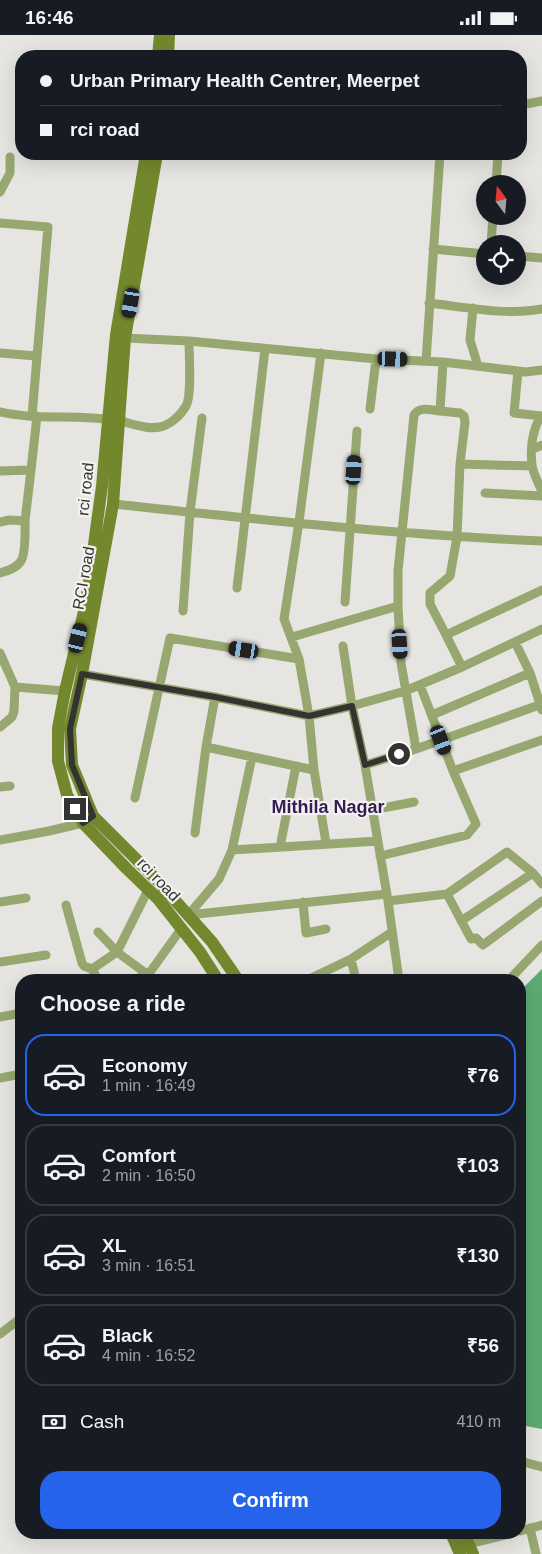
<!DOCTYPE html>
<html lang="en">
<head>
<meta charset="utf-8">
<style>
  body { margin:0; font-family:Helvetica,sans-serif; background:#242831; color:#f1f3f6; height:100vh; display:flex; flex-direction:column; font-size:19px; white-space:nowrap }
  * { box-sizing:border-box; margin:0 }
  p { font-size:16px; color:#9ea1a6 }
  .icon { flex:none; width:28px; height:28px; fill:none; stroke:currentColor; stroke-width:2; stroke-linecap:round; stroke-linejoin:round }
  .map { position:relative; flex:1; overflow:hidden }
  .panel { position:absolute; left:15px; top:939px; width:511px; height:565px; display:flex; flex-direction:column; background:#171b24; border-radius:20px; box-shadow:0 5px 20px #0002 }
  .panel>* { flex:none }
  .top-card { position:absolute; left:15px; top:15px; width:512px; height:110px; border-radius:20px; box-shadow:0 5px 20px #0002; display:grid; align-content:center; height:110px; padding:0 25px; background:#171b24 }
  .needle { width:32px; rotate:344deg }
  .fabs { position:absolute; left:476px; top:140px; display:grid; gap:10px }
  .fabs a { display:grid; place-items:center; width:50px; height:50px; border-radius:50%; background:#171b24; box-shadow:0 5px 20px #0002; font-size:25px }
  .end { position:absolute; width:22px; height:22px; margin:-11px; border:6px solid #333331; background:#fff; box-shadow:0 0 0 2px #fff }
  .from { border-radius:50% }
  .car { position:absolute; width:15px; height:30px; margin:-15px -8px; border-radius:6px; box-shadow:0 0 4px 1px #0007; background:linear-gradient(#222 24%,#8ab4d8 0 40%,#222 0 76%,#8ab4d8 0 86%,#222 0) }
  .top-card b { display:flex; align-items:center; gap:18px; height:48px; font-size:19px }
  .top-card b+b { border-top:1px solid #363941 }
  .top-card i { width:12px; height:12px; background:#f1f3f6 }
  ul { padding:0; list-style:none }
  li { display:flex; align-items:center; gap:15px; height:82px; margin:0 10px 8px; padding:0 15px; border:2px solid #363941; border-radius:20px }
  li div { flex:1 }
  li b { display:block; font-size:19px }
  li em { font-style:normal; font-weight:700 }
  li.current { border-color:#2563eb }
  li>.icon { width:45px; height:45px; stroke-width:1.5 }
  h2 { padding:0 25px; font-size:22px; line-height:60px }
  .pay { display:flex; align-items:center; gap:12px; height:55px; padding:0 25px; font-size:19px }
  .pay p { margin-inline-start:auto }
  .button { display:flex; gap:10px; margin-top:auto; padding:10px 25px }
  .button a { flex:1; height:58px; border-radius:20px; background:#2563eb; color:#fff; font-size:20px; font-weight:700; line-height:58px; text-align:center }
  .status { display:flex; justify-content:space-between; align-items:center; height:35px; padding:0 25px; background:#171b24; direction:ltr }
  .status svg { height:14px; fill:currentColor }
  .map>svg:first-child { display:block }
  .water { fill:#5caa72 }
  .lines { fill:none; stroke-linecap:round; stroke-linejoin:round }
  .street { stroke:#97a76f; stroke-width:9 }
  .secondary { stroke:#73882d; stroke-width:12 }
  .route { stroke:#333331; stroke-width:6 }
  .labels { text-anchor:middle; stroke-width:4.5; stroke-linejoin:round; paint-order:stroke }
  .street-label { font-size:16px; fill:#333331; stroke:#f3f2ef }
  .neighbourhood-label { font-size:18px; font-weight:bold; fill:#351c56; stroke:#f3f2ef }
</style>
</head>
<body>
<div class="status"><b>16:46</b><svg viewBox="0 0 49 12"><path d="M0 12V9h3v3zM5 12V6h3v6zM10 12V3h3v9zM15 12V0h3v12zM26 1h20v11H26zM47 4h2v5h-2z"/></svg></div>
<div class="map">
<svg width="542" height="1519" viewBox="0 0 542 1519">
  <rect width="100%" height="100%" fill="#e6e5e2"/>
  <path class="water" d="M542,934V1394L520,1390V956Z"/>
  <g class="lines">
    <path class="street" d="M521,70L542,66
      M496,149L498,119
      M0,157L10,138V122
      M0,188L48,192L32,381
      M491,209L493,181
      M433,214L485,219
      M518,221L542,223
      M429,268C465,272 507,281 542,274
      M473,273L470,305L478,331
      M125,303L189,306L376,324L443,327L526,337L542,335
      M0,318L36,321
      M321,318L299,487L284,584L299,624L309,681L314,735L326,808
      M426,326L440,119
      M443,327L440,376L460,378L464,381L465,387L460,429L457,502L450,541L430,558V569L446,600
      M518,336L514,378L542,381
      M370,374L376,324
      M0,377C38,386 80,378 119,386C132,388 146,395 160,392C170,390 181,380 186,371C192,361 189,320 189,306
      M540,382C532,397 530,413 532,430C533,439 539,448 542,457
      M533,414L542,410
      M460,429L532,431
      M0,436L31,435L37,381
      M485,458L542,461
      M113,469C256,484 398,500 542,506
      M0,487L9,485L25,486L31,435
      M0,538C7,536 17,533 21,526C26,518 25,495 25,486
      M237,553L265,314
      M345,567L357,396
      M183,576L190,477L202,383
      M292,602L398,571
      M515,607L530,638L542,675
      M0,618L15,652L14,676L12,682L0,692
      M462,632L446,600L542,555
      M82,639L215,662L309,681L352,671L343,611
      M15,652L65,656
      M432,680L530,638
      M206,712L314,735
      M416,714L542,669
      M365,730L416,714L401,628L398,571V536L414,380C419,371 431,375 440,376
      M453,736L542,705
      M0,752L10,751
      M135,763L170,603L299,624
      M372,775L414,767
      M195,798L206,712L215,662
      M0,805L49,796L83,788L87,785
      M280,812L296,731
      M232,815L378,806
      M380,821L467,800L476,789L453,736L420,650
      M447,859L471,904L476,903L483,910L542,866
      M388,866L447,859L507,817L533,838L542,849
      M0,867L26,863
      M303,867L306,898L326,894
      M66,870L82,928L84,931L92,934
      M190,878L219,844L232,815L252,722
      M188,880L387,859
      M461,886L533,838
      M98,897L117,917L155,945
      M351,924L356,945
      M0,927L46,920
      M142,939L148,940L181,894
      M98,945L92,934L117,917L148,855
      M307,945L351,924L392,897
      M399,945L388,866L365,730L352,671L405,656L462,632L542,594
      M509,945L542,910
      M0,982L21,978
      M0,1043L21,1039
      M0,1299L21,1283
      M520,1426L542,1432
      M530,1493L536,1519
      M520,1496L542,1490
      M469,1509L513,1498"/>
    <path class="secondary" d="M158,21L160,0
      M168,21L169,0
      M146,119L116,300L102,451L86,568L65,656L58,693V726L67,760L83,788L126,833L158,864L200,917L218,945
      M157,119L125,303L113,469L82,639L70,694L72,730L93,781L156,844L212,907L238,945
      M451,1498L460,1519
      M464,1498L473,1519"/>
  </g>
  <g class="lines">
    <path class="route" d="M75,774L83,788L93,781L72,730L70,694L82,639L215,662L309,681L352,671L365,730L399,719"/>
  </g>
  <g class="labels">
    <g class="street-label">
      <text transform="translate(85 454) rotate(-84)" y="6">rci road</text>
      <text transform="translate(83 543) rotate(-80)" y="6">RCI road</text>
      <text transform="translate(159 844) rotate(46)" y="6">rci road</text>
    </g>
    <g class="neighbourhood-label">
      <text x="328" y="778">Mithila Nagar</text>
    </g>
  </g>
</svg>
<div class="fabs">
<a><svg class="needle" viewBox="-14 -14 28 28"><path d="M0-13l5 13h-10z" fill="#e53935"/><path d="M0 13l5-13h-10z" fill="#9ea1a6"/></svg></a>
<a><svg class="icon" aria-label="locate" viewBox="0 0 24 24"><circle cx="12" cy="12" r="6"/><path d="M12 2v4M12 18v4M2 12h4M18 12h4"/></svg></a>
</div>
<i class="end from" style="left:399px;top:719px"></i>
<i class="end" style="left:75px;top:774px"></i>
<i class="car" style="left:131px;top:268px;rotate:190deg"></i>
<i class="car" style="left:393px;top:324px;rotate:92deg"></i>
<i class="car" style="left:354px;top:435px;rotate:4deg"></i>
<i class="car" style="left:78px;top:603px;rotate:14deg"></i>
<i class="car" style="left:400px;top:609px;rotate:176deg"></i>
<i class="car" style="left:244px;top:615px;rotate:279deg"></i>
<i class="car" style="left:441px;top:705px;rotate:159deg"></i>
<div class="top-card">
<b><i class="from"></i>Urban Primary Health Centrer, Meerpet</b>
<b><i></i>rci road</b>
</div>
<section class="panel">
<h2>Choose a ride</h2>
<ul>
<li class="current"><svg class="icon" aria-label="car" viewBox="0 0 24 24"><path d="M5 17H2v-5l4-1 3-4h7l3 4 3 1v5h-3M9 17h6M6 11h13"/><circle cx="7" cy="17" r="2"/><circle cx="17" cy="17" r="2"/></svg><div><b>Economy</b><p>1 min · 16:49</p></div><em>₹76</em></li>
<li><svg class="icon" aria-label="car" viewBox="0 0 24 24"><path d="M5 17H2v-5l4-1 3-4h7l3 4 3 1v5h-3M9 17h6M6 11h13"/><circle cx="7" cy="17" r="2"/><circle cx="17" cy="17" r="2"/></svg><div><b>Comfort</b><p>2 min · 16:50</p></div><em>₹103</em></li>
<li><svg class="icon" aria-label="car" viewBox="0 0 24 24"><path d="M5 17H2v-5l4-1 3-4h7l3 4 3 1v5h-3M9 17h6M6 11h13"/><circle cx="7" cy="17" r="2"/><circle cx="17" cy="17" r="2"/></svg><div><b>XL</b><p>3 min · 16:51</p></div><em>₹130</em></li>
<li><svg class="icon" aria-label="car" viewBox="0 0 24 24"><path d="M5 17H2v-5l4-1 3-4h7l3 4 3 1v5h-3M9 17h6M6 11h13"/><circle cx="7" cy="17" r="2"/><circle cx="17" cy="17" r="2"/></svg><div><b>Black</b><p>4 min · 16:52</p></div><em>₹56</em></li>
</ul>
<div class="pay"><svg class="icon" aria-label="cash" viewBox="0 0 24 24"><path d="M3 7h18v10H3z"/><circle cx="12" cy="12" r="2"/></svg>Cash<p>410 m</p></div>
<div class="button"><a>Confirm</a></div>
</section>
</div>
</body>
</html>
